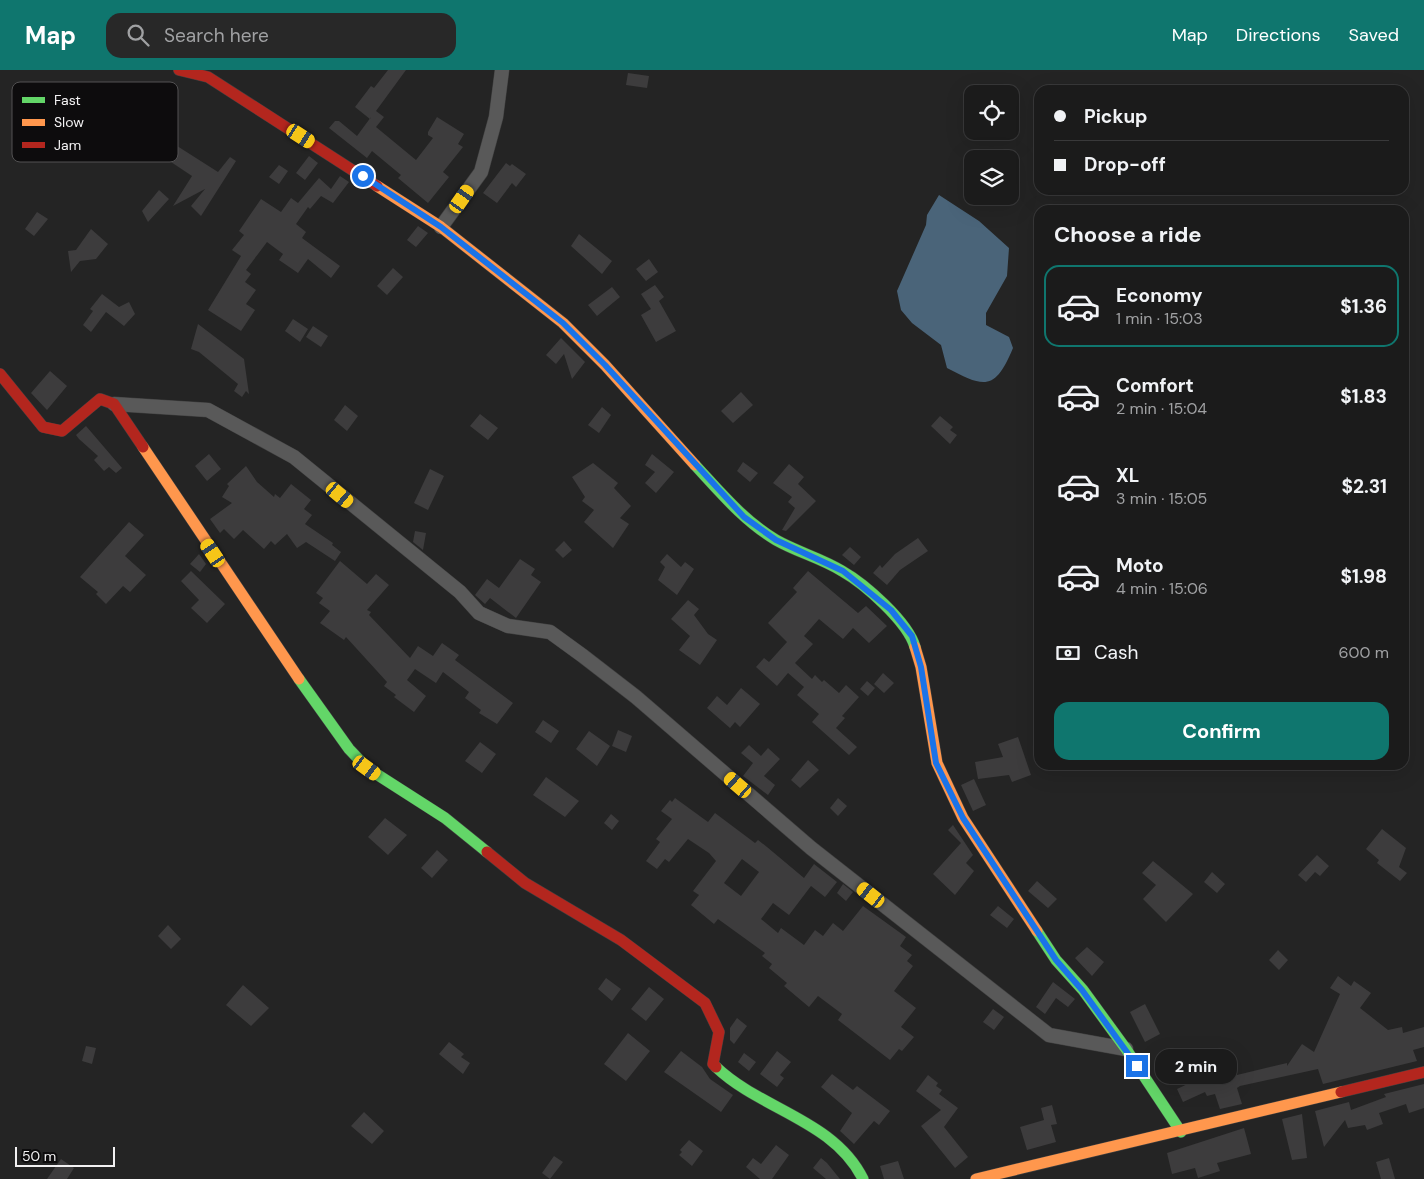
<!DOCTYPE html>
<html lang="en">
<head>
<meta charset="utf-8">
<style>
  body { margin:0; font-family:"DM Sans",sans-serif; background:#282828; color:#f1f3f6; height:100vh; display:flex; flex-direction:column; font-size:19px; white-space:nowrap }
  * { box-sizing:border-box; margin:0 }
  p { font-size:16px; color:#a0a1a3 }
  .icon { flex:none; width:28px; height:28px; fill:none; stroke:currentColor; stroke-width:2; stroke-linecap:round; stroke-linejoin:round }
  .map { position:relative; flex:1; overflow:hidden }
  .details { position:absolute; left:1034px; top:135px; width:375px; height:565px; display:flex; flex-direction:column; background:#1b1b1b; border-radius:15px; box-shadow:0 5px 20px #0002,0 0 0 1px #39393a }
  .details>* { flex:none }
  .banner { position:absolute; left:1034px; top:15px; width:375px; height:110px; border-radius:15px; box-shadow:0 5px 20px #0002,0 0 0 1px #39393a; display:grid; align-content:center; height:110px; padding:0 20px; background:#1b1b1b }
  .controls { position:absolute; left:964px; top:15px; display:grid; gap:10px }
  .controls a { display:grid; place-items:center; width:55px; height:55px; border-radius:10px; background:#1b1b1b; box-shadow:0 5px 20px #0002,0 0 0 1px #39393a; font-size:25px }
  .scale { position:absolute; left:15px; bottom:12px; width:100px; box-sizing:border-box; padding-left:5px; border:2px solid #f2f1f2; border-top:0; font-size:14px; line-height:18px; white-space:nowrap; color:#f2f1f2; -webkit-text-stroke:4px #0d0c0d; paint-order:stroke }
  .end { position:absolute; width:22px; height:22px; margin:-11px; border:6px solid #1a73e8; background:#fff; box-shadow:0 0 0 2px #fff }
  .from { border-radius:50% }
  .bubble { position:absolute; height:35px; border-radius:15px; background:#1b1b1b; box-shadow:0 5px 20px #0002,0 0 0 1px #39393a; font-size:16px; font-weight:700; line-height:35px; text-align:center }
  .car { position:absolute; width:15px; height:30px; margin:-15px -8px; border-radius:6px; box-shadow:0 0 4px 1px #0007; background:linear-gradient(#f5c518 24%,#345 0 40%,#f5c518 0 76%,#345 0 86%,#f5c518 0) }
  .banner b { display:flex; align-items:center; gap:18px; height:48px; font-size:19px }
  .banner b+b { border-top:1px solid #39393a }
  .banner i { width:12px; height:12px; background:#f1f3f6 }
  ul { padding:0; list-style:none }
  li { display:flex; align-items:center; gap:15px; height:82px; margin:0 10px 8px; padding:0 10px; border:2px solid transparent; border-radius:15px }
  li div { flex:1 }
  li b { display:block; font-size:19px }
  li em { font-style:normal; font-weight:700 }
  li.active { border-color:#0f766e }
  li>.icon { width:45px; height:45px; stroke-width:1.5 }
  h2 { padding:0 20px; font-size:22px; line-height:60px }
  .pay { display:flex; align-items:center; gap:12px; height:55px; padding:0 20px; font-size:19px }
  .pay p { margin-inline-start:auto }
  .cta { display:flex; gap:10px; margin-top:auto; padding:10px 20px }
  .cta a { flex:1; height:58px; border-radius:15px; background:#0f766e; color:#fff; font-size:20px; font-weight:700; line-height:58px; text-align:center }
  header { display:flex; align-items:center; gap:30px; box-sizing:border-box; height:70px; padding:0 25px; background:#0f766e; color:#fff }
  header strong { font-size:24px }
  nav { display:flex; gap:28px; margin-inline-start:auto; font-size:18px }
  .search { width:350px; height:45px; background:#282828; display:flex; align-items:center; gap:12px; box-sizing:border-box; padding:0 18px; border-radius:15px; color:#a0a1a3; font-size:19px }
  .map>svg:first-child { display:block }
  .water { fill:#4a6479 }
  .building { fill:#3d3c3d; fill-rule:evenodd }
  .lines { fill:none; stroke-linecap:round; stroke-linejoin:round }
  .street-casing { stroke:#414141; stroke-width:15 }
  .fast-casing { stroke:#414141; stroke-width:12 }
  .slow-casing { stroke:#414141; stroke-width:12 }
  .jam-casing { stroke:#414141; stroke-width:12 }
  .street { stroke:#595959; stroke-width:14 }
  .fast { stroke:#63d668; stroke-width:11 }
  .slow { stroke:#ff974d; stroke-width:11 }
  .jam { stroke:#b3261e; stroke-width:11 }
  .route { stroke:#1a73e8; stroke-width:6 }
  .key { fill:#0d0c0d; stroke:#525152; stroke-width:1 }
  .key-label { font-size:14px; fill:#f2f1f2 }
</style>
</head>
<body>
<header>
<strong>Map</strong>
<div class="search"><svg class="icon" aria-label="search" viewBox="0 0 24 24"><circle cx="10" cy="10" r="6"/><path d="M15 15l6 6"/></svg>Search here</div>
<nav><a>Map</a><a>Directions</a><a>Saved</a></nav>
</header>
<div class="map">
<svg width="1424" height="1109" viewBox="0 0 1424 1109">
  <rect width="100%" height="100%" fill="#242424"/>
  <path class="water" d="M939,125L979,151L1009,178L1007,206L986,243V255L1009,267L1013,278C995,321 985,318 947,298L941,275L912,253L901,240L897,221L926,155L927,145Z"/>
  <path class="building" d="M388,0H406L376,41L384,47L376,57L416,90L433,68L428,65V62L437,47L464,64L458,74L463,77L443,102L449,107L428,133L398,108L401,105L372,81L367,88L329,58L335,51H339L357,66L371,47L370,49L355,37L371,16L374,18Z
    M628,3L649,6L647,18L626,15Z
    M174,74L218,102L230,87L236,91L201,146L191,136L205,119L173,136L192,106L165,88Z
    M309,86L318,93L305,110L296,103Z
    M506,93L510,96L512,94L526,104L516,117L512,113L497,133L483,123Z
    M279,95L288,101L279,114L269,107Z
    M340,106L349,112L333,133L321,126L310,139L308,137L296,154L306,162L302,168L340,196L331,208L308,189L298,203L279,190L283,184L267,172L246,200L251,204L245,212L256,220L246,234L255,240L241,261L208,240L241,186L232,180L244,165L239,161L261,129L281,142L291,128L298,133L319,108L331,119Z
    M159,120L169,129L148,152L142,141Z
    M37,142L48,149L34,166L25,159Z
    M418,156L428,163L416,177L407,170Z
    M91,159L108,174L96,189L80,191L71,202L68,181L76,180Z
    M579,164L612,191L602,204L571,176Z
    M649,189L658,202L646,211L636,199Z
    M393,198L403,207L387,225L377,216Z
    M655,215L664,227L659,231L676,261L656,272L641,245L651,239L641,224Z
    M612,217L620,227L597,246L588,235Z
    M102,224L119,237L129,232L135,244L124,256L106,242L91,262L83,255L93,241L90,239Z
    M293,249L308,259L300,272L285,261Z
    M198,254L244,289L249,324L246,321L242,327L234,321L238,314L199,282L191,279Z
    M313,256L328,266L321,277L306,267Z
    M561,268L585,292L572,309L564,284L556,294L546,285Z
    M50,301L67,316L47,340L31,323Z
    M741,322L753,335L733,353L721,341Z
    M345,335L358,346L347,361L334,350Z
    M602,337L611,345L599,363L588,355Z
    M480,344L498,358L488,370L470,356Z
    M940,346L953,357L950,360L957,365L950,374L931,356Z
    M86,356L122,398L116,403L109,397L104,401L94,390L98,386L79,369L76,365Z
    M209,384L221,399L207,411L195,396Z
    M652,384L674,402L656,423L645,413L655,402L645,395Z
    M743,392L758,403L750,412L737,401Z
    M593,393L618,413L614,418L631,436L620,448L629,454L613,478L584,452L594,440L582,431L585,427L572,407Z
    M789,394L804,407L798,414L816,431L786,461L782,460L795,438L788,432L792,427L773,413Z
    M246,396L257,412L274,427L275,424L280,428L291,414L311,430L304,439L312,445L305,454L333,473L332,475L341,482L335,491L306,472L297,478L287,464L275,475L271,471L264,479L243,460L234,469L224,459L220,463L210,449L232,433L222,427L229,416L227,414Z
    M430,399L444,406L428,440L414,433Z
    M129,452L144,465L125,486L146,505L130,522L123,516L106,534L96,524L98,522L80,507Z
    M415,461L426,463L423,480L413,472Z
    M918,468L928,481L900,500L887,515L873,503L880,495L882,498L895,484Z
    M564,471L572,480L563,488L555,480Z
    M850,477L861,487L854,495L842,485Z
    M199,484L206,494L200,502L190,494Z
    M667,484L681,497L685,492L694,499L677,525L658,510L665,497L660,492Z
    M520,489L535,499L531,505L541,512L516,548L490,528L485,534L475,525L487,509L499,518Z
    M340,491L367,514L376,504L389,515L367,540L371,542L369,545L410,588L418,576L433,586L442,573L459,585L455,590L513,633L497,654L479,643L481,640L465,628L469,622L443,602L436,613L415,599L407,610L426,626L414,642L394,627L396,625L384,616L387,612L346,567L344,570L320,553L330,541L319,533L323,528L316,523Z
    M191,501L225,534L207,553L191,538L199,530L181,511Z
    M808,501L858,543L866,536L887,556L869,573L853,558L843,569L819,549L804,566L813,574L795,593L812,609L815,605L822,612L824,610L839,623L846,615L859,627L842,646L845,648L836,658L857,677L849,685L812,652L819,644L797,625L804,617L788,603L777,616L756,597L764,588L769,592L787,572L768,553L797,522L793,518Z
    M688,530L699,539L694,545L708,564L717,570L700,595L679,580L690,566L671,549Z
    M883,603L894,613L884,623L874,614Z
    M867,611L875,618L868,626L860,619Z
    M741,618L760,634L740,657L735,652L730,658L707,638L717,626L727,635Z
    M543,650L559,661L551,673L535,662Z
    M618,660L632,666L626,682L612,676Z
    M589,661L610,676L597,696L576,679Z
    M1018,667L1031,705L1012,712L1009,705L978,709L975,692L1003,687L998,674Z
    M480,672L496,684L482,703L465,691Z
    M749,675L761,686L768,678L780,689L764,706L775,715L768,725L743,706L753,693L741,683Z
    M808,690L819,700L800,718L791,710Z
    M546,707L579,731L565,747L533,725Z
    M974,709L986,735L973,741L961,715Z
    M675,728L708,752L715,743L755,773L758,770L767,777L804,808L814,794L837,812L825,827L811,816L789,845L773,833L761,849L778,863L781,858L804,875L815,860L823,866L833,853L843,861L863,836L906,867L900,876L912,885L907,891L913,896L894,921L916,938L901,957L914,967L902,981L899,979L890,990L838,950L842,944L818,926L809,937L784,916L787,913L769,898L772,894L762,886L765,883L718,849L714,854L691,835L699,825L693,821L716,791L709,783L688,769L669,792L665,789L657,799L646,791L660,772L656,769L672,749L661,741L670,730L672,732ZM742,789L759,802L741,826L724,813Z
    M838,728L847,736L838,746L830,738Z
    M611,744L619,751L612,760L604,753Z
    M385,748L407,765L388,785L368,767Z
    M953,755L973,785L966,793L974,801L955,825L933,804L961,773L948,760Z
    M1382,759L1406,778L1399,797L1407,803L1400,811L1377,793L1379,790L1366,779Z
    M437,780L448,790L432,808L421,798Z
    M1317,785L1329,796L1320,806L1315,802L1306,812L1298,805Z
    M1153,791L1193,824L1166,852L1143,829L1156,815L1142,803Z
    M1212,802L1225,814L1217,823L1204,812Z
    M1037,811L1057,829L1048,838L1028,821Z
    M843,814L853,822L846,831L837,823Z
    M998,836L1014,849L1007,858L990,845Z
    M168,855L181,869L171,879L158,866Z
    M1087,877L1104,892L1092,906L1075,888Z
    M1278,880L1288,890L1279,900L1269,890Z
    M1338,906L1351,916L1354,911L1371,923L1360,938L1388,960L1402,957L1403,963L1424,957V977L1413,980L1417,991L1323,1014L1318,999L1240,1016L1237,1018L1242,1034L1220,1039L1215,1024L1207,1026L1205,1022L1183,1032L1177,1019L1194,1011L1236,1001L1237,1005L1287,993V996L1302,974L1314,982L1340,924L1330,918Z
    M606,908L621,919L612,931L598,919Z
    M1053,912L1075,929L1068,937L1056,928L1045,944L1036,937Z
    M243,915L269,938L251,956L226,935Z
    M649,917L664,929L646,951L631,939Z
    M1145,934L1160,964L1145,972L1130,942Z
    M993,939L1004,947L994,960L983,952Z
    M737,948L747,956L734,974L730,970V958Z
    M628,963L650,981L626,1011L604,994Z
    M449,972L464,984L461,987L470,993L463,1004L439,984Z
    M86,976L96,978L92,994L82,991Z
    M681,981L702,997L710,1009L733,1025L721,1042L664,1002Z
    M777,981L791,992L780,1005L784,1008L777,1017L760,1004Z
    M744,983L756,992L749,1001L738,992Z
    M832,1004L853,1020L857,1016L890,1041L879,1055L874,1051L854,1074L840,1061L852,1043L821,1017Z
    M928,1005L938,1013L936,1016L942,1020L939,1024L958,1038L944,1057L968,1087L955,1098L921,1056L941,1040L916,1021Z
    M1424,1014V1038L1409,1043L1406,1034L1379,1043L1383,1054L1367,1060L1365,1055L1348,1058L1345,1050L1324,1077L1315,1041L1349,1032L1351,1040L1386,1027L1384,1024Z
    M1052,1035L1057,1054L1051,1055L1056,1072L1027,1080L1020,1057L1044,1050L1041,1038Z
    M364,1042L384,1061L372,1074L351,1056Z
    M1302,1044L1307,1088L1292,1090L1282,1049Z
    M1244,1058L1251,1084L1217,1093L1220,1101L1198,1108L1195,1098L1172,1104L1167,1083Z
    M689,1070L703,1081L692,1096L679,1085L682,1082L680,1080Z
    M776,1075L789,1085L772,1109H760L746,1097L753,1088L761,1094Z
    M554,1086L563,1092L550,1109L542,1103Z
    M821,1088L827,1093L840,1109H826L813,1098Z
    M1389,1088L1395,1109H1381L1376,1092Z
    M61,1089L74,1098L67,1109H47Z
    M898,1091L904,1109H884L880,1096Z"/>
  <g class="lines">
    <g class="street-casing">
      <path id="street" d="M441,157L481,102L496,47L502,0
        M114,334L208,340L294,387L460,522L479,543L508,556L550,562L583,586L636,627L811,778L1049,965L1126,979"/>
    </g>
    <g class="fast-casing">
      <path id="fast" d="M695,395C720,422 744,451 776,470C797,482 821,488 842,501C865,514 908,552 915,577
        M299,609L349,679L367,698L445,748L487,782
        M1037,861L1056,890L1083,920L1126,979L1181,1062
        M716,997C761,1040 834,1050 863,1109"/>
    </g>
    <g class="slow-casing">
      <path id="slow" d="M377,116L441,157L563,253L605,295L695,395
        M143,377L299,609
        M915,577L921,597L937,693L963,748L1037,861
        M976,1109L1341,1022"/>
    </g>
    <g class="jam-casing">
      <path id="jam" d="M179,0L208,7L377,116
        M0,304L43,357L62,361L100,329L114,334L143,377
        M487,782L525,813L621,870L705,933L719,962L713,994L716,997
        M1341,1022L1424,1002"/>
    </g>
    <use href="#street" class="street"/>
    <use href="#fast" class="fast"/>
    <use href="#slow" class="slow"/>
    <use href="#jam" class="jam"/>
  </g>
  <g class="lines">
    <path class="route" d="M363,106L441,157L563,253L605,295L744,447L776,470L843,501L891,540L912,566L921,597L936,693L963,748L1056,890L1082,920L1137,996"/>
  </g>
  <rect x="12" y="12" width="166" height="80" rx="8" class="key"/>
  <rect x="22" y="27" width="23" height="6" fill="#63d668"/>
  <rect x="22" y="49" width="23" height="7" fill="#ff974d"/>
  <rect x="22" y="72" width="23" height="6" fill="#b3261e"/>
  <g class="key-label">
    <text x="54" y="35">Fast</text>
    <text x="54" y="57">Slow</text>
    <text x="54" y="80">Jam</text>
  </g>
</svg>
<div class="controls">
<a><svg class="icon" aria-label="locate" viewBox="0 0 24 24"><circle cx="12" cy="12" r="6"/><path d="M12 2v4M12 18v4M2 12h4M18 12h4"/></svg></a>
<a><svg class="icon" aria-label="layers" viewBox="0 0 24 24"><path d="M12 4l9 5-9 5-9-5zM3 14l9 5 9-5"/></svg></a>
</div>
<div class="scale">50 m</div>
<i class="end from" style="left:363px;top:106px"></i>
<i class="end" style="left:1137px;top:996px"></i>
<div class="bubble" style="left:1155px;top:979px;width:82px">2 min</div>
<i class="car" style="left:301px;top:66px;rotate:123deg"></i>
<i class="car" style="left:462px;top:129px;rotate:35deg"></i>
<i class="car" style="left:340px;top:425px;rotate:130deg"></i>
<i class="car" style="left:213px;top:483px;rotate:326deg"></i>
<i class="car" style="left:367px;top:698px;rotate:126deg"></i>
<i class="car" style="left:738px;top:715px;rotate:311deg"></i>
<i class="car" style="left:871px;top:825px;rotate:308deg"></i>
<div class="banner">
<b><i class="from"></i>Pickup</b>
<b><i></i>Drop-off</b>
</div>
<section class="details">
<h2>Choose a ride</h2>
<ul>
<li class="active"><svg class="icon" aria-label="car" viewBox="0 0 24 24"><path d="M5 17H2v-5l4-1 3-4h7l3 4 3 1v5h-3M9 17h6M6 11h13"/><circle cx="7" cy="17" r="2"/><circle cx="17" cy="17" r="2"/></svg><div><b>Economy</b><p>1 min · 15:03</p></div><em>$1.36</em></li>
<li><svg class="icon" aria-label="car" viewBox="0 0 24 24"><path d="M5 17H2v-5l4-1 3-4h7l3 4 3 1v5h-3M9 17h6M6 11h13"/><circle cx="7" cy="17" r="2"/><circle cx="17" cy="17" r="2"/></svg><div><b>Comfort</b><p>2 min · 15:04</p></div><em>$1.83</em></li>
<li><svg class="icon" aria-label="car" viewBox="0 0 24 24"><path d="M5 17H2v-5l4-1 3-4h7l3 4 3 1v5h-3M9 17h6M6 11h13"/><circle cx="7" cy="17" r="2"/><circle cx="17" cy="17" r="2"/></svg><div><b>XL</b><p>3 min · 15:05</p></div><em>$2.31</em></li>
<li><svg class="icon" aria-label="car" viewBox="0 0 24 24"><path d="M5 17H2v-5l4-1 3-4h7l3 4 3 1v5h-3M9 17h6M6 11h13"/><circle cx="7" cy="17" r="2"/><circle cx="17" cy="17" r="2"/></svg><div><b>Moto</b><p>4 min · 15:06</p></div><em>$1.98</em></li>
</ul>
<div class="pay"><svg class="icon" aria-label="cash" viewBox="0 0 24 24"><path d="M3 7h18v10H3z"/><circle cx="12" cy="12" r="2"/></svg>Cash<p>600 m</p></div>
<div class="cta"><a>Confirm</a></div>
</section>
</div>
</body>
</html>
